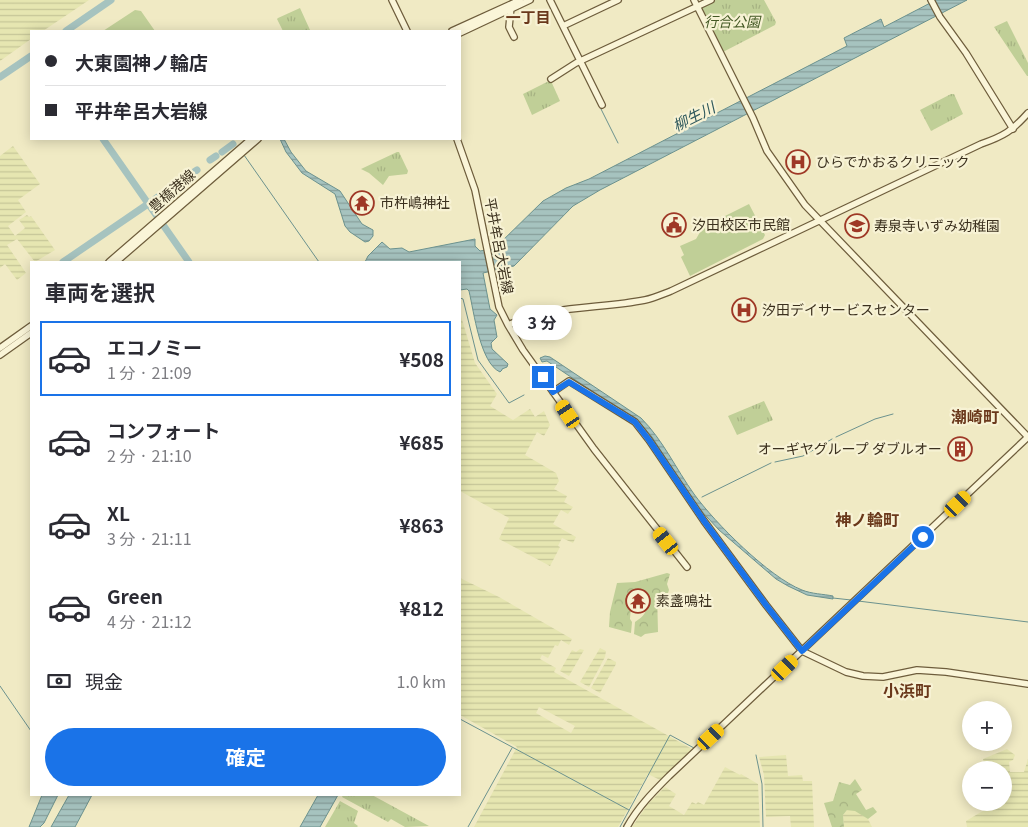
<!DOCTYPE html>
<html lang="ja">
<head>
<meta charset="utf-8">
<style>
  body { margin:0; font-family:Georgia,"Noto Sans JP",serif; background:#f2f2f3; color:#2b2b33; height:100vh; display:flex; flex-direction:column; font-size:19px; white-space:nowrap }
  * { box-sizing:border-box; margin:0 }
  p { font-size:16px; color:#7c7c81 }
  .icon { flex:none; width:28px; height:28px; fill:none; stroke:currentColor; stroke-width:2; stroke-linecap:round; stroke-linejoin:round }
  .map { position:relative; flex:1; overflow:hidden }
  .drawer { position:absolute; left:30px; top:261px; width:431px; height:535px; display:flex; flex-direction:column; background:#fff; border-radius:0px; box-shadow:0 2px 12px #0003 }
  .drawer>* { flex:none }
  .top-card { position:absolute; left:30px; top:30px; width:431px; height:110px; border-radius:0px; box-shadow:0 2px 12px #0003; display:grid; align-content:center; height:110px; padding:0 15px; background:#fff }
  .tools { position:absolute; left:962px; top:701px; display:grid; gap:10px }
  .tools a { display:grid; place-items:center; width:50px; height:50px; border-radius:50%; background:#fff; box-shadow:0 2px 12px #0003; font-size:25px }
  .end { position:absolute; width:22px; height:22px; margin:-11px; border:6px solid #1a73e8; background:#fff; box-shadow:0 0 0 2px #fff }
  .from { border-radius:50% }
  .bubble { position:absolute; height:35px; border-radius:18px; background:#fff; box-shadow:0 2px 12px #0003; font-size:16px; font-weight:700; line-height:35px; text-align:center }
  .car { position:absolute; width:15px; height:30px; margin:-15px -8px; border-radius:6px; box-shadow:0 0 4px 1px #0007; background:linear-gradient(#f5c518 24%,#345 0 40%,#f5c518 0 76%,#345 0 86%,#f5c518 0) }
  .top-card b { display:flex; align-items:center; gap:18px; height:48px; font-size:19px }
  .top-card b+b { border-top:1px solid #e1e1e2 }
  .top-card i { width:12px; height:12px; background:#2b2b33 }
  ul { padding:0; list-style:none }
  li { display:flex; align-items:center; gap:15px; height:75px; margin:0 10px 8px; padding:0 5px; border:2px solid transparent; border-radius:0px }
  li div { flex:1 }
  li b { display:block; font-size:19px }
  li em { font-style:normal; font-weight:700 }
  li.current { border-color:#1a73e8 }
  li>.icon { width:45px; height:45px; stroke-width:1.5 }
  h2 { padding:0 15px; font-size:22px; line-height:60px }
  .pay { display:flex; align-items:center; gap:12px; height:55px; padding:0 15px; font-size:19px }
  .pay p { margin-inline-start:auto }
  .action { display:flex; gap:10px; margin-top:auto; padding:10px 15px }
  .action a { flex:1; height:58px; border-radius:30px; background:#1a73e8; color:#fff; font-size:20px; font-weight:700; line-height:58px; text-align:center }
  .map>svg:first-child { display:block }
  .farmland { fill:url(#farmland-rules); fill-rule:evenodd }
  .grass { fill:url(#grass-tufts) }
  .forest { fill:url(#forest-crowns) }
  .garden { fill:#c0cf97 }
  .water { fill:url(#water-rules); stroke:#6c928e }
  .lines { fill:none; stroke-linecap:round; stroke-linejoin:round }
  .stream { stroke:#6c928e; stroke-width:1 }
  .river { stroke:#a6c3bf; stroke-width:7 }
  .secondary-casing { stroke:#6e5d3c; stroke-width:8 }
  .secondary { stroke:#faf5d8; stroke-width:5.5 }
  .route { stroke:#1a73e8; stroke-width:6 }
  .labels { text-anchor:middle; stroke-width:4.5; stroke-linejoin:round; paint-order:stroke }
  .park-label { font-size:14px; font-style:italic; fill:#435824; stroke:#f7f2d4 }
  .poi-label { font-size:14px; fill:#3b301e; stroke:#f7f2d4; text-anchor:start }
  .street-label { font-size:14px; fill:#3b301e; stroke:#f7f2d4 }
  .neighbourhood-label { font-size:15px; font-weight:bold; fill:#6a381b; stroke:#f7f2d4 }
  .water-label { font-size:15px; font-style:italic; fill:#2d575b; stroke:#f7f2d4 }
  .quarter-label { font-size:16px; font-weight:bold; fill:#6a381b; stroke:#f7f2d4 }
</style>
</head>
<body>
<div class="map">
<svg width="1028" height="827" viewBox="0 0 1028 827">
  <defs>
    <pattern id="farmland-rules" width="6" height="5" patternUnits="userSpaceOnUse" patternTransform="scale(1.25)"><rect width="6" height="5" fill="#e6e6b1"/><path d="M0 2.5h6" fill="none" stroke="#c6c698"/></pattern>
    <pattern id="grass-tufts" width="24" height="20" patternUnits="userSpaceOnUse" patternTransform="scale(1.25)"><rect width="24" height="20" fill="#c0cf97"/><path d="M3 7l-1-3M5 7V3M7 7l1-3M15 17l-1-3M17 17v-4M19 17l1-3" fill="none" stroke="#a6b282"/></pattern>
    <pattern id="forest-crowns" width="20" height="18" patternUnits="userSpaceOnUse" patternTransform="scale(1.25)"><rect width="20" height="18" fill="#c0cf97"/><path d="M2 6a3 3 0 1 1 6 0M12 15a3 3 0 1 1 6 0" fill="none" stroke="#a6b282"/></pattern>
    <pattern id="water-rules" width="6" height="5" patternUnits="userSpaceOnUse" patternTransform="scale(1.25)"><rect width="6" height="5" fill="#a6c3bf"/><path d="M0 2.5h6" fill="none" stroke="#889f9b"/></pattern>
  </defs>
  <rect width="100%" height="100%" fill="#f0eac4"/>
  <path class="farmland" d="M0,0H89L43,31H31V39L0,61Z
    M13,146L40,184L18,200L26,212L8,226L15,236L25,228L19,220L27,215L29,217L31,216L55,250L35,262L17,239L7,245L26,273L17,280L5,264L0,268V156Z
    M460,313L475,363L497,394L490,406L513,420L530,409L535,417L544,411L550,425L544,436L537,432L525,455L556,473L559,481L554,489L567,496L564,502L573,507L568,514L561,510L553,524L576,537L573,543L562,538L558,546L560,547L550,566L499,539L509,518L460,491Z
    M460,578L499,597L572,639L569,645L561,640L558,646L555,645L548,658L542,655L540,659L556,668L554,672L692,749L660,780L648,774L618,827H474L517,747L460,715ZM539,707L575,726L571,733L536,713Z
    M600,648L606,651L605,657L589,687L580,682Z
    M580,649L584,650L569,676L560,671L572,650L576,652Z
    M608,658L616,662V664L600,693L591,688Z
    M1007,749L1015,755L1013,760L1009,762L1010,772H1024L1028,759V827H967L966,821L996,803L1004,802V770H999L998,766L985,768L983,759Z
    M786,755L788,776L802,775L803,781H812L814,827H791L790,816L766,817L764,775L759,757Z
    M725,767L740,775L741,774L758,784L760,827H632L648,804L665,787L676,794L669,806L684,815L692,802L696,804L698,802L704,805Z
    M847,810H855L868,819L872,827H844L843,815Z"/>
  <path class="grass" d="M716,0H764L776,22L775,25L723,52L721,51L701,11L702,7Z
    M300,8L310,30L283,31L277,19L278,18Z
    M1007,21L1028,63V76H1027L994,27Z
    M549,81H551L560,101L532,115L523,94Z
    M951,94H954L963,114L931,131L920,110Z
    M397,152H399L408,171L407,174L389,176L383,185L369,173L361,169Z
    M764,401L773,420L737,435L728,416Z
    M343,795H372L429,826L405,827L391,819L388,822L342,797Z
    M340,801L358,811L354,823L358,826L357,827H325Z"/>
  <path class="forest" d="M667,573L670,574L667,584L669,590L667,596V593H657L658,632L645,634L641,637L634,634L635,622C642,617 645,615 647,607L643,606V602H634L631,605L630,619L632,622L631,633L609,627L610,612L617,583L635,582Z
    M855,779L862,790L856,794L866,810L873,807L877,812L868,819L855,811L847,810L843,815L844,827H832L824,803L833,801L839,782L850,785Z"/>
  <path class="garden" d="M135,10L141,11L155,31H103Z
    M749,204L765,235L763,239L690,276L681,257L684,255L680,246L696,239L703,227Z"/>
  <path class="water" d="M936,0H967L600,190L573,206L514,266L483,273L490,309L497,315L494,320L497,337L491,343L492,349L508,364L507,367L502,369V370L500,372C480,363 474,312 469,291L467,289L460,290V262H365L368,256L382,242L390,249L402,248L409,252L475,239V246L480,251L493,249L496,247L543,201L566,188L589,179L847,46L844,38L881,19L884,27Z
    M280,139H284L291,152L306,171L340,191L362,224L373,230V236L369,241L365,242L350,232L345,226L335,194L302,173L286,152Z
    M545,356L550,357L641,418C663,440 676,469 694,494C715,523 769,577 802,590C812,594 823,594 833,596V599L807,595L788,586L776,579L719,530L696,505L652,437L641,424L547,361L542,362L540,358Z
    M42,795H58L44,823L40,827H29Z
    M69,795H92L75,827H51Z
    M318,795H338L320,827H300Z"/>
  <g class="lines">
    <path class="stream" d="M601,109L618,143
      M244,155L319,262
      M460,298L463,299L478,360L509,403L524,395
      M836,437L875,419L893,414
      M775,462L803,456L832,439
      M702,497L771,463
      M833,598L851,600
      M858,601L1028,622
      M0,686L31,731
      M460,719L629,810
      M756,755L762,784L763,827
      M468,827L512,748
      M620,827L670,735L694,748"/>
    <path class="river" d="M66,31L111,0
      M0,77L31,56
      M103,139L189,262
      M222,152L233,144
      M210,160L216,156
      M176,184L197,170
      M152,201L173,186
      M63,262L145,206"/>
    <g class="secondary-casing">
      <path id="secondary" d="M392,0L407,31
        M550,0L602,105
        M694,0L753,118L767,151L805,205L1028,437
        M931,0L940,17L966,53L1013,129
        M511,7L509,27L514,37
        M563,26L618,0
        M452,31L520,0
        M460,33L530,0
        M551,79L576,63L711,0
        M457,139L475,190L499,307L508,325L523,350L594,449L687,567
        M109,262L251,139
        M116,262L258,139
        M508,325C551,305 600,309 645,300C654,298 663,294 671,291L981,144C1004,136 1012,131 1028,113
        M0,348L31,326
        M0,355L31,333
        M553,392L569,381L635,422L649,440L704,521L766,605L802,651L846,672L863,676L883,677L917,670L946,672L1028,684
        M627,827C638,807 653,792 669,776L1028,437"/>
    </g>
    <use href="#secondary" class="secondary"/>
  </g>
  <g class="lines">
    <path class="route" d="M543,377L553,392L569,382L635,422L649,440L704,521L766,605L802,651L923,537"/>
  </g>
  <defs>
    <g id="hospital-ring" transform="scale(1.25)"><circle r="9.5" fill="#f7f2d4" stroke="#9e3826" stroke-width="1.5"/><path d="M-5-5h3v3.5h4V-5h3V5h-3V1.5h-4V5h-3Z" fill="#9e3826"/></g>
    <g id="temple-ring" transform="scale(1.25)"><circle r="9.5" fill="#f7f2d4" stroke="#9e3826" stroke-width="1.5"/><path d="M0-6L5-2H3V0L6.5 2.5H4V6H1.5V3h-3V6H-4V2.5H-6.5L-3 0V-2H-5Z" fill="#9e3826"/></g>
    <g id="civic-ring" transform="scale(1.25)"><circle r="9.5" fill="#f7f2d4" stroke="#9e3826" stroke-width="1.5"/><path d="M-.6-6.5H3V-4.5H.6V-3L4-1V1h2V6H-6V1h2V-1L-.6-3ZM-1.2 2.5V6h2.4V2.5Z" fill="#9e3826"/></g>
    <g id="school-ring" transform="scale(1.25)"><circle r="9.5" fill="#f7f2d4" stroke="#9e3826" stroke-width="1.5"/><path d="M0-5L7-2L0 1L-7-2ZM-4 1L0 2.5L4 1V4Q0 6-4 4Z" fill="#9e3826"/></g>
    <g id="building-ring" transform="scale(1.25)"><circle r="9.5" fill="#f7f2d4" stroke="#9e3826" stroke-width="1.5"/><path d="M-4-6H4V6H1V3H-1V6H-4ZM-2.5-4.3h1.7v1.8h-1.7ZM.8-4.3h1.7v1.8H.8ZM-2.5-1h1.7V.8h-1.7ZM.8-1h1.7V.8H.8Z" fill="#9e3826"/></g>
  </defs>
  <g fill-rule="evenodd">
    <use href="#hospital-ring" x="798" y="162"/>
    <use href="#temple-ring" x="362" y="203"/>
    <use href="#civic-ring" x="674" y="225"/>
    <use href="#school-ring" x="857" y="226"/>
    <use href="#hospital-ring" x="744" y="310"/>
    <use href="#building-ring" x="960" y="449"/>
    <use href="#temple-ring" x="638" y="601"/>
  </g>
  <g class="labels">
    <g class="park-label">
      <text x="732" y="27">行合公園</text>
    </g>
    <g class="poi-label">
      <text x="816" y="167">ひらでかおるクリニック</text>
      <text x="380" y="208">市杵嶋神社</text>
      <text x="692" y="230">汐田校区市民館</text>
      <text x="874" y="231">寿泉寺いずみ幼稚園</text>
      <text x="762" y="315">汐田デイサービスセンター</text>
      <text x="942" y="454" text-anchor="end">オーギヤグループ ダブルオー</text>
      <text x="656" y="606">素盞鳴社</text>
    </g>
    <g class="street-label">
      <text transform="translate(172 191) rotate(-41)" y="5">豊橋港線</text>
      <text transform="translate(499 246) rotate(79)" y="5">平井牟呂大岩線</text>
    </g>
    <g class="neighbourhood-label">
      <text x="528" y="23">一丁目</text>
    </g>
    <g class="water-label">
      <text transform="translate(694 117) rotate(-27)" y="5">柳生川</text>
    </g>
    <g class="quarter-label">
      <text x="975" y="423">潮崎町</text>
      <text x="867" y="526">神ノ輪町</text>
      <text x="907" y="697">小浜町</text>
    </g>
  </g>
</svg>
<div class="tools">
<a>+</a>
<a>−</a>
</div>
<i class="end from" style="left:923px;top:537px"></i>
<i class="end" style="left:543px;top:377px"></i>
<div class="bubble" style="left:512px;top:305px;width:60px">3 分</div>
<i class="car" style="left:568px;top:414px;rotate:326deg"></i>
<i class="car" style="left:958px;top:504px;rotate:46deg"></i>
<i class="car" style="left:666px;top:541px;rotate:321deg"></i>
<i class="car" style="left:785px;top:668px;rotate:46deg"></i>
<i class="car" style="left:711px;top:737px;rotate:47deg"></i>
<div class="top-card">
<b><i class="from"></i>大東園神ノ輪店</b>
<b><i></i>平井牟呂大岩線</b>
</div>
<section class="drawer">
<h2>車両を選択</h2>
<ul>
<li class="current"><svg class="icon" aria-label="car" viewBox="0 0 24 24"><path d="M5 17H2v-5l4-1 3-4h7l3 4 3 1v5h-3M9 17h6M6 11h13"/><circle cx="7" cy="17" r="2"/><circle cx="17" cy="17" r="2"/></svg><div><b>エコノミー</b><p>1 分 · 21:09</p></div><em>¥508</em></li>
<li><svg class="icon" aria-label="car" viewBox="0 0 24 24"><path d="M5 17H2v-5l4-1 3-4h7l3 4 3 1v5h-3M9 17h6M6 11h13"/><circle cx="7" cy="17" r="2"/><circle cx="17" cy="17" r="2"/></svg><div><b>コンフォート</b><p>2 分 · 21:10</p></div><em>¥685</em></li>
<li><svg class="icon" aria-label="car" viewBox="0 0 24 24"><path d="M5 17H2v-5l4-1 3-4h7l3 4 3 1v5h-3M9 17h6M6 11h13"/><circle cx="7" cy="17" r="2"/><circle cx="17" cy="17" r="2"/></svg><div><b>XL</b><p>3 分 · 21:11</p></div><em>¥863</em></li>
<li><svg class="icon" aria-label="car" viewBox="0 0 24 24"><path d="M5 17H2v-5l4-1 3-4h7l3 4 3 1v5h-3M9 17h6M6 11h13"/><circle cx="7" cy="17" r="2"/><circle cx="17" cy="17" r="2"/></svg><div><b>Green</b><p>4 分 · 21:12</p></div><em>¥812</em></li>
</ul>
<div class="pay"><svg class="icon" aria-label="cash" viewBox="0 0 24 24"><path d="M3 7h18v10H3z"/><circle cx="12" cy="12" r="2"/></svg>現金<p>1.0 km</p></div>
<div class="action"><a>確定</a></div>
</section>
</div>
</body>
</html>
